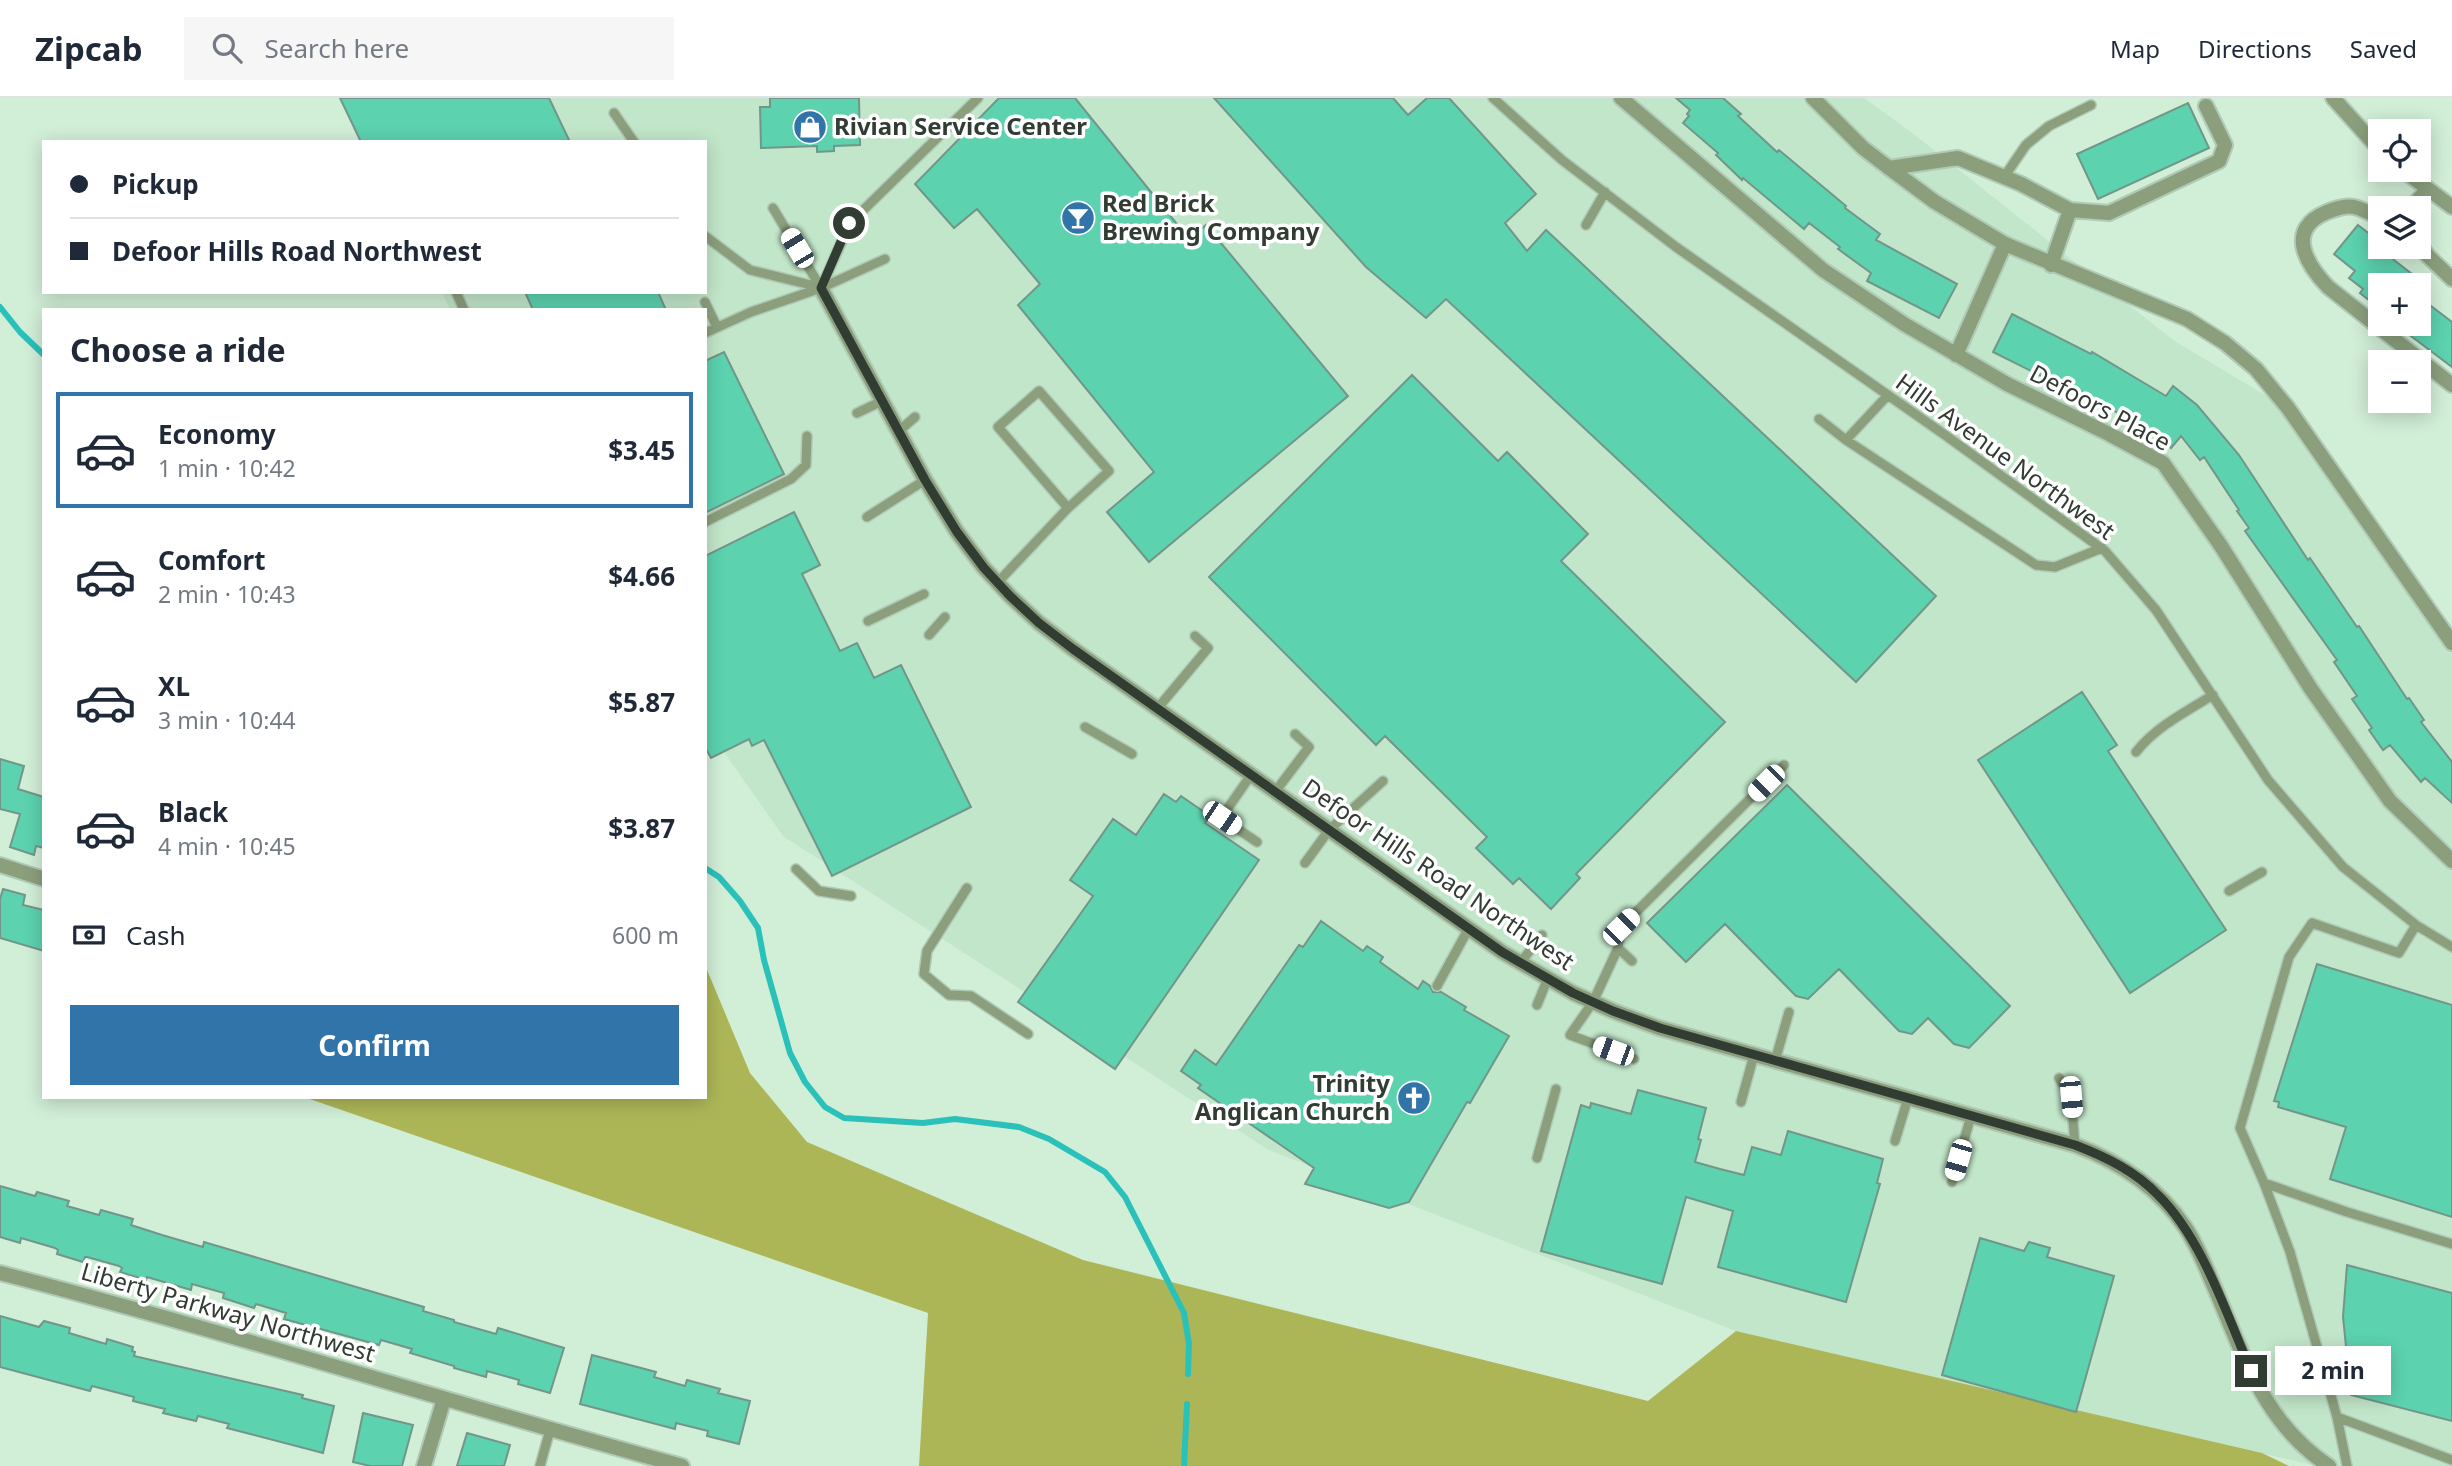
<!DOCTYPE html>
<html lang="en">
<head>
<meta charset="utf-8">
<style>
  body { margin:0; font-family:"Noto Sans",sans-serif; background:#f6f6f7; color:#1f2937; height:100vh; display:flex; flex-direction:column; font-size:26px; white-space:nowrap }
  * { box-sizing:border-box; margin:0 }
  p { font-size:23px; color:#747a83 }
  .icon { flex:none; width:38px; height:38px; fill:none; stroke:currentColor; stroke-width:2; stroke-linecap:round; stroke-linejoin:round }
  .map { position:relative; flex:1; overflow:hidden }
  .panel { position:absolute; left:42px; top:210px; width:665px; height:791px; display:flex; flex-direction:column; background:#fff; border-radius:0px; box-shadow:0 4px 18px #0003 }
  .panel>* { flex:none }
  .hud { position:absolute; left:42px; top:42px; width:665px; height:154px; border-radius:0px; box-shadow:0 4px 18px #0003; display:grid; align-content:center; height:154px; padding:0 28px; background:#fff }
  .controls { position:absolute; left:2368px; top:21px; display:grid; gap:14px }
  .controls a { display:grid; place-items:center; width:63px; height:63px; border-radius:0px; background:#fff; box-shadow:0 4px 18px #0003; font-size:35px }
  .end { position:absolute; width:32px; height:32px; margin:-16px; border:9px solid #313c33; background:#fff; box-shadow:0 0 0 4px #fff }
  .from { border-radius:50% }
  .bubble { position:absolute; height:49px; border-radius:0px; background:#fff; box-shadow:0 4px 18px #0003; font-size:23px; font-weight:700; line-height:49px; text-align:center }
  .car { position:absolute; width:21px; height:42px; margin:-21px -10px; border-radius:9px; box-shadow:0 0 5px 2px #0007; background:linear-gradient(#fff 24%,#345 0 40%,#fff 0 76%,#345 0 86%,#fff 0) }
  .hud b { display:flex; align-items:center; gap:24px; height:66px; font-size:26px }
  .hud b+b { border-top:2px solid #e0e1e3 }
  .hud i { width:18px; height:18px; background:#1f2937 }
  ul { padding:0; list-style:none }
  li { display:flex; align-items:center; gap:21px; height:116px; margin:0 14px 10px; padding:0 14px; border:4px solid transparent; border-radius:0px }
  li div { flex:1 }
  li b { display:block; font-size:26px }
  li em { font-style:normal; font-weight:700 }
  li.active { border-color:#3174aa }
  li>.icon { width:63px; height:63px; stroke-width:1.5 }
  h2 { padding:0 28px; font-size:32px; line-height:84px }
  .pay { display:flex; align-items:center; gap:18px; height:77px; padding:0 28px; font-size:26px }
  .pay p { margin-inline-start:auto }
  .primary-button { display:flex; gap:14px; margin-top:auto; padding:14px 28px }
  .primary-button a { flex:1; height:80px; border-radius:0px; background:#3174aa; color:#fff; font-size:28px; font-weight:700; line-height:80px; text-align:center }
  header { display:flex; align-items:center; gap:42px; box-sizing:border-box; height:98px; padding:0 35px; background:#fff; border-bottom:2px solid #e0e1e3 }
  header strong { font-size:33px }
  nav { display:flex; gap:38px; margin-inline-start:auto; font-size:24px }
  .search { width:490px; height:63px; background:#f6f6f7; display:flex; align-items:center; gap:18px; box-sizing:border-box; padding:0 24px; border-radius:0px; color:#747a83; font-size:26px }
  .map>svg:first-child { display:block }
  .built { fill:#c2e6c9 }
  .forest { fill:#adb657 }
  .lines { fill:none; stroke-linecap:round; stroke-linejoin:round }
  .stream { stroke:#2ac1ba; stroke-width:6 }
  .building { fill:#5cd2af; stroke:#729689; stroke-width:2 }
  .service-casing { stroke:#b1cab6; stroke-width:12 }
  .minor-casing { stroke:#b1cab6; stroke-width:18 }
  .tertiary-casing { stroke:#b1cab6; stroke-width:18 }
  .service { stroke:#8b9f7d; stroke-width:9 }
  .minor { stroke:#8b9f7d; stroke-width:14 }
  .tertiary { stroke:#8b9f7d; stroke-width:14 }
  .route { stroke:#313c33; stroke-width:9 }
  .labels { text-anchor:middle; stroke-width:7; stroke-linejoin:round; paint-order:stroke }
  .poi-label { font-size:24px; font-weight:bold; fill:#313c33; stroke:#fff; text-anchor:start }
  .street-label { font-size:24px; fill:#313c33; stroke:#fff }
</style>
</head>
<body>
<header>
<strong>Zipcab</strong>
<div class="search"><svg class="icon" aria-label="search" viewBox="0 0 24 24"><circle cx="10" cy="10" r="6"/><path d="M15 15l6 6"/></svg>Search here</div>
<nav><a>Map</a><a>Directions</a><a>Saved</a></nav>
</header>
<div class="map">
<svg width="2452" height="1368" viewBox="0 0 2452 1368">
  <rect width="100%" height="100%" fill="#d1eed7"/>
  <path class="built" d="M351,0H1864L1915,37L2173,242L2295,315L2452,542V1368H2317L1736,1233L1269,1052L783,738L705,627V212H450L442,194H705V44H371Z"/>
  <path class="forest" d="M705,867L750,975L807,1044L1083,1162L1648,1303L1736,1233L2262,1355L2289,1368H919L928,1215L304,999H705Z"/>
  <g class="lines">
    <path class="stream" d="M0,209L20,234L44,257
      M705,770L719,779L740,803L758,830L764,862L790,955L805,984L825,1009L844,1020L923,1025L955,1021L1019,1029L1049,1041L1105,1074L1125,1099L1184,1215L1189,1246L1188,1276
      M1184,1368L1187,1306"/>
  </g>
  <path class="building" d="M340,0H549L570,44H361Z
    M770,0H859L860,47L834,48V53L817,54V48L761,50L760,9H770Z
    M999,0H1075L1189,141L1206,127L1348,298L1149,464L1107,414L1154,374L1018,207L1040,186L977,111L954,130L915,86Z
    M1214,0H1393L1408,17L1427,0H1449L1536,96L1505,125L1527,153L1546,132L1936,498L1856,584L1446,201L1426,220L1366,169Z
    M1676,0H1723L1741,16L1738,18L1777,54L1779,52L1846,108L1845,110L1880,136L1876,142L1957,186L1939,220L1867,183L1871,175L1838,151L1840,149L1809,125L1804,131L1743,80L1742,82L1716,57L1718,55L1683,25L1689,18L1687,16L1690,12Z
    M2188,5L2209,50L2098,101L2077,56Z
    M2358,127L2380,144V151L2426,187H2380V211L2360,195L2363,191L2349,180L2355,173L2334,156Z
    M525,194H658L666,212H533Z
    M2418,198L2452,224V269L2395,226H2418Z
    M2012,216L2091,256L2092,254L2166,298L2173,288L2197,307L2239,357L2308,462L2310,460L2357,529L2359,528L2407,601L2409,600L2424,622L2421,624L2452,664V705L2425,680L2421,684L2390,647L2383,652L2369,632L2372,630L2352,601L2357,598L2334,564L2337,562L2245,433L2249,430L2237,413L2239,412L2204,359L2200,362L2181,338L2171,350L2141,327L2139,331L2125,323L2126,320L2065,284L2063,289L1993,254Z
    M724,254L784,376L705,415V263Z
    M1412,277L1498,363L1507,354L1588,436L1561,463L1725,624L1576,776L1580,780L1551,811L1519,780L1513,786L1476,750L1487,739L1385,638L1376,647L1209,479Z
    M794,414L820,467L802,476L840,553L857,545L874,580L901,567L971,709L832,778L764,642L752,648L749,641L711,660L705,649V458Z
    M2082,594L2117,647L2108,653L2226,832L2130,895L1978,662Z
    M0,661L24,668L18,691L44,699V750L36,748L34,757L10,749L20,716L0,711Z
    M1787,687L2010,908L1969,950L1954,946L1928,920L1912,936L1899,933L1839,871L1808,901L1796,898L1725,826L1686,864L1647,825Z
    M1164,696L1176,704L1181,698L1210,718L1205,725L1259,762L1115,971L1018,904L1093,798L1070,782L1113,721L1136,737Z
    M3,791L25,797L23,807L44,812V853L0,840V801Z
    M1321,823L1363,853L1367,848L1383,859L1380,864L1418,891L1423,883L1430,888L1433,894H1441L1466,909L1464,912L1509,938L1470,1005L1467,1004L1409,1104L1389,1110L1305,1086L1314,1070L1198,990L1201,987L1181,973L1195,952L1216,967L1299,847L1303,849Z
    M2317,866L2452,907V1119L2330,1081L2346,1029L2278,1009L2279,1004L2274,1003Z
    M1638,992L1706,1010L1698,1041L1701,1042L1695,1064L1720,1071L1744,1077L1752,1049L1781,1057L1788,1033L1883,1061L1877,1085L1880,1086L1846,1204L1718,1169L1733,1113L1686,1099L1662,1186L1541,1153L1581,1007L1590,1010L1591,1005L1631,1016Z
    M0,1088L35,1098L37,1094L69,1103L67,1108L99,1117L101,1112L133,1121L131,1127L162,1137L203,1149L204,1144L424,1209L423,1213L454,1222V1224L496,1236L498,1230L564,1250L550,1295L518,1286L519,1282L487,1273L486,1279L454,1270V1268L410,1255L412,1251L381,1242L379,1247L284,1221L286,1215L256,1206L254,1210L223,1200L224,1195L192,1186L191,1192L147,1179L146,1182L120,1174L122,1170L119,1168L87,1159H85L83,1164L57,1156L58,1152L55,1150L21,1140L20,1145L0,1139Z
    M1980,1140L2024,1153L2029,1144L2050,1150L2047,1159L2114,1178L2076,1314L1942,1277Z
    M2347,1167L2452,1195V1323L2351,1297L2343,1219Z
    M0,1218L39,1229L44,1223L70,1230L69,1235L106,1246L107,1241L133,1249L132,1253L135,1254L134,1258L303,1297L302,1300L334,1308L323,1355L227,1330L229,1326L198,1318L196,1323L163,1315L165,1311L133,1303L134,1299L92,1288L90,1293L0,1269Z
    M592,1257L656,1274L654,1279L685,1288L687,1282L720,1291L718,1295L750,1303L739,1346L707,1338L708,1333L676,1325L675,1331L580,1306Z
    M363,1315L413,1327L402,1368H370L353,1364Z
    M467,1335L510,1347L504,1368H457Z"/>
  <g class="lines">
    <g class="service-casing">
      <path id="service" d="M1493,0L1562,62L1676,149L1945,337L2105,453L2156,512L2268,682L2343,769L2416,827L2452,849
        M614,15L634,44
        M2004,79L2026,47L2049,28L2091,7
        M773,110L821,190
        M1586,127L1605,94
        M705,138L750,172L819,189
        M821,190L850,125L978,0
        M456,194L464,212
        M705,204L717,229
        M705,235L751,214L821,190L885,161
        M857,315L882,303
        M1819,321L1846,342L2036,467L2055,469L2102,450
        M899,333L915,319
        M1846,342L1888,297
        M867,419L925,382
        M705,424L791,381L806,367L807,338
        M998,484L1068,410L1109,373L1039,293L998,329L1068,410
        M868,523L924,496
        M929,537L945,519
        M1157,611L1208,550L1195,538
        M1085,629L1132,656
        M2136,654C2156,629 2185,614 2213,597
        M1251,677L1221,720L1257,744
        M1275,694L1309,649L1295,636
        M1305,765L1329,732L1383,683
        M796,771L819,793L851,798
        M967,790L927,853L924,876L949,897L971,898L1028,936
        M2229,793L2262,774
        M1618,850L1593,904L1570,937L1634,961
        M1632,863L1618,850L1621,829L1784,667
        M1521,864L1542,837
        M1437,888L1469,830
        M1537,907L1548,880
        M1775,963L1789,914
        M2059,980L2071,999L2075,1047
        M1741,1004L1754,957
        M1895,1043L1908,1000
        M1537,1060L1556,991
        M1952,1084L1971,1018
        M2264,1085L2347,1114L2452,1146
        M2337,1319L2452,1362
        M540,1368L550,1332
        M2347,1368L2337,1319L2290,1154L2264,1085L2240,1030L2289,859L2312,825L2399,855L2416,827"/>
    </g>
    <g class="minor-casing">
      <path id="minor" d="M1621,0L1823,172L1904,226L2007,286L2109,336L2163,365L2221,448L2311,591L2390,703L2452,763
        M2333,0L2380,52
        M1889,70L1958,60L2021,86L2070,112L2109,115L2219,63L2225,47L2206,8
        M2403,72L2452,109
        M2411,110L2427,92
        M2380,120C2372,116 2363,111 2354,109C2347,107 2334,111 2327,114C2285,131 2306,166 2328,189L2452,287
        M2418,144L2428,158L2452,181
        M2051,167L2070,112
        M821,190L925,382L957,434L984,470L1010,498L1039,525L1073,551L1502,854L1573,895L1613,913L1659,930L2075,1047C2120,1064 2158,1089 2185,1129C2197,1147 2205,1167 2213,1186C2243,1255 2263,1325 2329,1368
        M1956,257L2005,146
        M0,767L44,781
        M0,1175C229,1234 454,1306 682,1368
        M424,1368L444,1301"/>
    </g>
    <g class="tertiary-casing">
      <path id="tertiary" d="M1813,0L1863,50L1889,70L1935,104L2005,146L2187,221L2225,245L2256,271L2288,310L2452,545"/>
    </g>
    <use href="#service" class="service"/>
    <use href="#minor" class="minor"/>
    <use href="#tertiary" class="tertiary"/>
  </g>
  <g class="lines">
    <path class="route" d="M849,125L821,190L925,382L957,434L984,470L1010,498L1039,525L1073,551L1502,854L1573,895L1613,913L1660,930L2075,1047C2106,1059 2135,1073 2158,1097C2202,1140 2227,1217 2251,1273"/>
  </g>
  <defs>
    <g id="shop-disc" transform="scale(1.75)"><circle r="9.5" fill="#3174aa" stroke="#fff"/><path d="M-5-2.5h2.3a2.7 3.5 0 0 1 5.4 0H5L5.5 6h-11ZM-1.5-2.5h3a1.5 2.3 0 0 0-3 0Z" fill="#fff"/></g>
    <g id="bar-disc" transform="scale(1.75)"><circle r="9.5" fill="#3174aa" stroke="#fff"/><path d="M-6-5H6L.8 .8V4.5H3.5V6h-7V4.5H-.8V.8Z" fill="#fff"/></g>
    <g id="church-disc" transform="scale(1.75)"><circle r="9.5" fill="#3174aa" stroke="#fff"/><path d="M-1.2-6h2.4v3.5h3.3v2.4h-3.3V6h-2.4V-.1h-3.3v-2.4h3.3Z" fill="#fff"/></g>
  </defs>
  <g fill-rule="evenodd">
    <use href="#shop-disc" x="810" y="29"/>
    <use href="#bar-disc" x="1078" y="120"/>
    <use href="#church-disc" x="1414" y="1000"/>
  </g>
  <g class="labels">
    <g class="poi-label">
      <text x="834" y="37">Rivian Service Center</text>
      <text x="1102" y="114">Red Brick<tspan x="1102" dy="28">Brewing Company</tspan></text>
      <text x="1390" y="994" text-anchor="end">Trinity<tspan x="1390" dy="28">Anglican Church</tspan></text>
    </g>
    <g class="street-label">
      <text transform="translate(2100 310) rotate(28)" y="8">Defoors Place</text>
      <text transform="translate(2005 359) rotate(36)" y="8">Hills Avenue Northwest</text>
      <text transform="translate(1438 777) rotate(34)" y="8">Defoor Hills Road Northwest</text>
      <text transform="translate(228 1215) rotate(16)" y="8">Liberty Parkway Northwest</text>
    </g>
  </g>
</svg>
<div class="controls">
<a><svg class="icon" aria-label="locate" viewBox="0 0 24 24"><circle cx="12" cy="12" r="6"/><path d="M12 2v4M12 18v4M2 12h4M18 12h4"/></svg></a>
<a><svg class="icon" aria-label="layers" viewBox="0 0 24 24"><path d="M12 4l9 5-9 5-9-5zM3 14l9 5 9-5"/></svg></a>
<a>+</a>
<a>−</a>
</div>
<i class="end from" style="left:849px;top:125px"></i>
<i class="end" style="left:2251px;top:1273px"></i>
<div class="bubble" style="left:2275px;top:1248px;width:116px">2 min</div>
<i class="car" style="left:797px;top:150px;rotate:329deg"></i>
<i class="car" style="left:1766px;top:685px;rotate:225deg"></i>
<i class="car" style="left:1222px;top:720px;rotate:124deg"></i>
<i class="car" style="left:1621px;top:829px;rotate:45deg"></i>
<i class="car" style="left:1613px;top:953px;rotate:290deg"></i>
<i class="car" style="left:2071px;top:999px;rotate:175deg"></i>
<i class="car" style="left:1958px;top:1062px;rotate:196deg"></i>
<div class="hud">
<b><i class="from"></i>Pickup</b>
<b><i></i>Defoor Hills Road Northwest</b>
</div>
<section class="panel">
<h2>Choose a ride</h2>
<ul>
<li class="active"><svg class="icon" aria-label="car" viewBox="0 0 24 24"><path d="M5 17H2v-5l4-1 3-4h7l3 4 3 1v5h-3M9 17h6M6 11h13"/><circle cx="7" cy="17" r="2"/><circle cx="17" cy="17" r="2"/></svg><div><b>Economy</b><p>1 min · 10:42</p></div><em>$3.45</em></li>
<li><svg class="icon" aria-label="car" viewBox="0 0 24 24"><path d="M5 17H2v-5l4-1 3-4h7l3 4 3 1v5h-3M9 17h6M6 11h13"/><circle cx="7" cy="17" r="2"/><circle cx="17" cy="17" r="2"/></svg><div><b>Comfort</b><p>2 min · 10:43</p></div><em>$4.66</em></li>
<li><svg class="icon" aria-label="car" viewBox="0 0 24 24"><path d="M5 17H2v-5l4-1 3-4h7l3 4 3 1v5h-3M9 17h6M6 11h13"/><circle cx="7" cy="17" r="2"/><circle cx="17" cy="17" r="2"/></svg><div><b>XL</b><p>3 min · 10:44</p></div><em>$5.87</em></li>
<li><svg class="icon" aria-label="car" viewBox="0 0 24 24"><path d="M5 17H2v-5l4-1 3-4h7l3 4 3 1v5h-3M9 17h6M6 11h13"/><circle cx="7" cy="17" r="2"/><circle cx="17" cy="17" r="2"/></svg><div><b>Black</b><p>4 min · 10:45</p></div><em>$3.87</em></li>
</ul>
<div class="pay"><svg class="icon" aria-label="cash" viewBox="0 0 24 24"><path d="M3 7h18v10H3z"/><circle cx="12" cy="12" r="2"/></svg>Cash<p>600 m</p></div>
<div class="primary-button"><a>Confirm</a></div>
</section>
</div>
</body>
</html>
